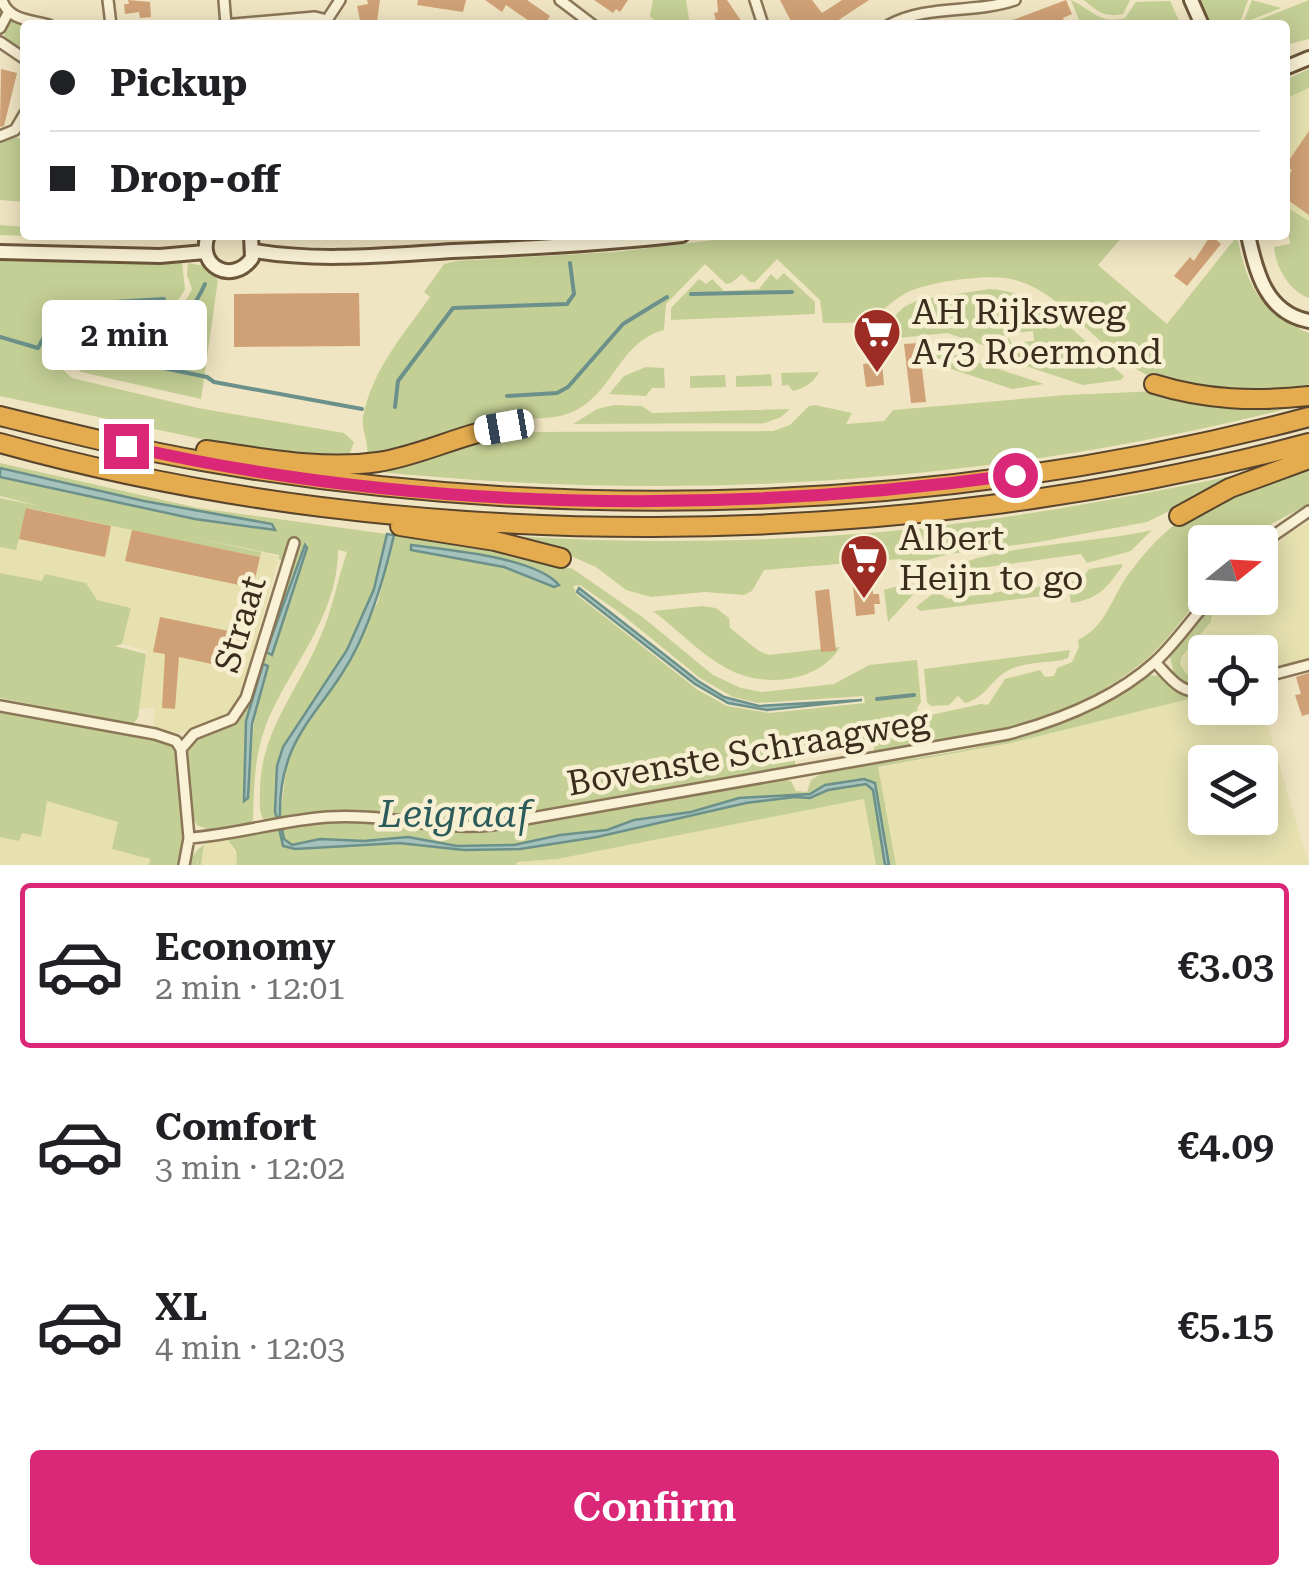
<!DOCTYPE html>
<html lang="en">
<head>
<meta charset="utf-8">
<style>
  body { margin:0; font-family:"Roboto Serif",serif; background:#f2f2f2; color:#202124; height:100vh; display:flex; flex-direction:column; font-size:38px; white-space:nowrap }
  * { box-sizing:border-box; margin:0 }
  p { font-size:32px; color:#757577 }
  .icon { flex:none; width:55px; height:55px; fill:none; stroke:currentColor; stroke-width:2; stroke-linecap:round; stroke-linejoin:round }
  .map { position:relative; height:865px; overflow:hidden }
  .sheet { display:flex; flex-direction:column; background:#fff; flex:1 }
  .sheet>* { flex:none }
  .guide { position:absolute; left:20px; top:20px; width:1270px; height:220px; border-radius:10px; box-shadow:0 5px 25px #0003; display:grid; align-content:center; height:220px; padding:0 30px; background:#fff }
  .needle { width:65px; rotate:72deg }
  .fabs { position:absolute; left:1188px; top:525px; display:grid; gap:20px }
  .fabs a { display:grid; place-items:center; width:90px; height:90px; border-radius:10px; background:#fff; box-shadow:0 5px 25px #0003; font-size:50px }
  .end { position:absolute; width:45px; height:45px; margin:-22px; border:12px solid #db2777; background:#fff; box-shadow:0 0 0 5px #fff }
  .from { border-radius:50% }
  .bubble { position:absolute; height:70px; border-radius:10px; background:#fff; box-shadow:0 5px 25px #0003; font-size:32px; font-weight:600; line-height:70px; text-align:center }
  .car { position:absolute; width:30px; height:60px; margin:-30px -15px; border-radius:12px; box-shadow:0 0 8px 2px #0007; background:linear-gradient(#fff 24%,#345 0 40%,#fff 0 76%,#345 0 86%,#fff 0) }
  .guide b { display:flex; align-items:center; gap:35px; height:95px; font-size:38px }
  .guide b+b { border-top:2px solid #e0e0e0 }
  .guide i { width:25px; height:25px; background:#202124 }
  ul { padding:18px 0 0; list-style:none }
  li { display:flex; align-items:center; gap:30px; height:165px; margin:0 20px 15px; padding:0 10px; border:5px solid transparent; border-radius:10px }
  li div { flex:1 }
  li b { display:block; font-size:38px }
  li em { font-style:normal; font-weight:600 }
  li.on { border-color:#db2777 }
  li>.icon { width:90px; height:90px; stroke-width:1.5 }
  .cta { display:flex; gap:20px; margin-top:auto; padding:20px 30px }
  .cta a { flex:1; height:115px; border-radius:10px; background:#db2777; color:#fff; font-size:40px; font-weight:600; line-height:115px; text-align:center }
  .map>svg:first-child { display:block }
  .farmland { fill:#e6e1af; fill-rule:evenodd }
  .green { fill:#c4cf95; fill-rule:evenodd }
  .water { fill:#a5c3bc; stroke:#6b918a; stroke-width:2.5 }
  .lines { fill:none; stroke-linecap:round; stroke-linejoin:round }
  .stream { stroke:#6b918a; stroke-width:4 }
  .building { fill:#d0a176 }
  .street-casing { stroke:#8b7758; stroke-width:14 }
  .secondary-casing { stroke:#6d573b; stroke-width:18 }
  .highway-casing { stroke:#59442d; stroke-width:22 }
  .street { stroke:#faf2d6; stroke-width:9 }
  .secondary { stroke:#faf2d6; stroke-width:12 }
  .highway { stroke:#e4ac4e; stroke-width:18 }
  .route { stroke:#db2777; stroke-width:12 }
  .labels { text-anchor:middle; stroke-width:9; stroke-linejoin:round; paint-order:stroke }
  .poi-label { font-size:35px; fill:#3a2d1d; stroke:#f7efd2; text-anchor:start }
  .street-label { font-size:35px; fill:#3a2d1d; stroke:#f7efd2 }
  .water-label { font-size:38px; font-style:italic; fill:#2c5b5b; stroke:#f7efd2 }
</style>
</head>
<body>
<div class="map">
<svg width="1309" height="865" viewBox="0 0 1309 865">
  <rect width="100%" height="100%" fill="#f0e5c2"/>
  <path class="farmland" d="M1309,88V221L1285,206V99Z
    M26,508L259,557L261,552L279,557L242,691L229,712L187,732L172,734L154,728V707L139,710L147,651L122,644L131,608L97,600L85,583L45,574L43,582L0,573V547L17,549Z
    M1309,522V660L1260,671V652H1205V677L1186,674L1180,664L1183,654L1211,622L1212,611L1224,598H1260V558L1287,535Z
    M1205,695V708H1260V700L1309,865H896L877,768L1011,743ZM1205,762H1260V818H1205Z
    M865,799L876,865H516L517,862L557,859Z
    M47,801L119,822L150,859L149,865H0V837L18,841L21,833Z
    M227,839L238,858L237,865H201L204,844Z"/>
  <path class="green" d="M653,0H686L690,25L657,24L650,16Z
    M1071,0C1091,9 1100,25 1125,18L1136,2L1170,1L1181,25H1081Z
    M1084,0H1130L1123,14C1105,18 1097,11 1084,0Z
    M1199,0H1248L1239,25H1212Z
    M1252,0L1281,8L1243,23Z
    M1309,0V39L1285,45V25H1246Z
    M15,19L34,25H25V54C11,45 0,42 6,24Z
    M1309,69V88L1285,99V80Z
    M14,136L25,142V202L0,200V140Z
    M1285,206L1309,221V298C1289,291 1276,268 1274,247L1290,244Z
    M0,225L25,227V235H164L149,240L0,235Z
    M278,235H386V238L296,240Z
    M754,235H1124L1098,265L1167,324L1237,236C1247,287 1260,312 1309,333V391C1258,392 1205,397 1157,379C1101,359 1063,285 1005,278C980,275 928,282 906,293C892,300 882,313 869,319C855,324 837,323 823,323L820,300L777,259L755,282H750L742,274L731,283L726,284L705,264L666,304L664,330C621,341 615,387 580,408C555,423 530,416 504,421C457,429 414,449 367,456C369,441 361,429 363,417C372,370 403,335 430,297L424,292L444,264L456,261L616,252Z
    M0,261L182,263L185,289C179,301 170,310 156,312C126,317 56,296 54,344C54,359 61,369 72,378L198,408L344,433L354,442L348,458L234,446L0,396Z
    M188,263L204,266L218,280L201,399L81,372L66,360L64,339L80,324C121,316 171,336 192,289L187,275Z
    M784,273L815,302V314L671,320V308L699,279L706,284L712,279L724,291L759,289L771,274L777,280Z
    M989,289C1045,291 1083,342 1124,376L1121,380L1083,385L1002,358L994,348L1009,338L1011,343L1034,341L1033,331L1013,333L1012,330L989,347L947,333L869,341L904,307L918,300Z
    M950,353L1044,384L1012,389L942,366L925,356Z
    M646,367L664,368L665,388H652L646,396L609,394L624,376Z
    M819,372C813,383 805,388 793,391L788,385L782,386L781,373Z
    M771,374L772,386L736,387V376Z
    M725,375L726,387L690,388V376Z
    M1158,391L1309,403C1004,483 686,504 372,471L470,439L520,432L773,431L790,425L809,406L815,405L852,413L846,424L884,421L893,410L1066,395Z
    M614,405L642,406L652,413L790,409L781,417L765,423L573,424L597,409Z
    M0,463L198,508L387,534L374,589L347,650L283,747L277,767L275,812L277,818L264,820C258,811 260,801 260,790C261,731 297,692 319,640C332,612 337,581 347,552L338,550C338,619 287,669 265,728C254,758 254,788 253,820L245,826L214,832L197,825L191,813L187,762V752L196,739L230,726L247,707L298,544L290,541L283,561L279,559V555L195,538L261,552L260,557L27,508L16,550L0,547V498L39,506L0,496V477L195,519L274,525L108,494L0,468ZM305,546L295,587L271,654L266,652ZM255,709L248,798L244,801L246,721Z
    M1309,465V504L1273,523L1252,542H1205V592C1185,614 1166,644 1143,662C1059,729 976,735 874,753V742L795,756V768L489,820C421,827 343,802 280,817L288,754L356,649L378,601L394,535L476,544L573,569L645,619L713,675L741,688L762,692L834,684L869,665L917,660L921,702L917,708L918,713L926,716L981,704L988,705L1005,679L1040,670L1045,677L1054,676L1057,668L1072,662L1079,647L1078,640C1104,628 1111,601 1125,579C1137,562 1152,544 1167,531C1205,497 1261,481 1309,465ZM580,585L620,613L700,678L733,697L758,703L864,696L865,703L770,713L727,706L698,690L577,595L573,586Z
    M1246,473L1147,522L1039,542L949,554L903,567L905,563L901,559L764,570L752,591L744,595L705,592L651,597L626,590L596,567L564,553L498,535C645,545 808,543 954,524C1052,512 1149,493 1246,473Z
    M1152,530L1131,551L1087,563L1081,554L944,573C980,545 1101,543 1152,530Z
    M1121,564L1123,565C1107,588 1099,599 1071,603L1068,582L1082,580L1089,569Z
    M0,573L42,581L45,574L86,583L97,600L131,608L122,644L115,646L146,654L138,718L131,726L0,701L121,722L0,698Z
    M911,582L919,588L888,622L884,590Z
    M1059,584L1060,594L920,611L916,607L931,595L939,593L948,599Z
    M1219,598H1224L1212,611L1211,622L1182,656L1180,664L1186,674L1205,677V687L1190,689L1175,679L1170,656Z
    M702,606L716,608L729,618L730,628L759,651L769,655L840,647C819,683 763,688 728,669C701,655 677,629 653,611Z
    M1070,650L1068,658L1063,660C1045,663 1019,662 1004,673C989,683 985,698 965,703L958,696L949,705L931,706L927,702L924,669Z
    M1148,675L1162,676L1205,695L1011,743L878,767L896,865H889L875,783L825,785L807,795L739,798L691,812L634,820L607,830L560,835L514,845L457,846L408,837L364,841L320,839L292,845L284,839L282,828H289L290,825L354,822L470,832L781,779L791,781L796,791L807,792L811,780L824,772C896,759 975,754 1045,728C1083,714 1113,688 1148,675Z
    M0,710L158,740L171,746L177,757L183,839L180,865H149L150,859L112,849L118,822L47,801L41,837L22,833L19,841L0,837Z
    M866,784L873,790L885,865H876L864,799L557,859L517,862L516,865H237L236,851L227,839L204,844L201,865H198V857L197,865H189C199,832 241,835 271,829L279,828L282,844L295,849L399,843L464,850H506L597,837L746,803L795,797L810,798L828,790Z"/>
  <path class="water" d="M0,468L144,501L272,524L275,530L195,519L0,477Z
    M387,534L394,535C385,574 375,609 358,645C326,712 278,732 280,817L277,818L275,812L277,766L283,747L347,650L374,589Z
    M305,545L307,548L272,655L266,652Z
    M411,545C448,550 535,557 559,585L554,587L504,567L411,550Z
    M579,588L698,681L724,697L759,706L862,700L767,710L728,703L695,684L577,592Z
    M263,664L268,666L252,724L248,798L244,801L246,721Z
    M864,779L875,783L889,865H885L873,790L866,784L828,790L810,798L795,797L746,803L597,837L520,849L464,850L399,843L295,849L283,846L279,828H282L284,839L292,845L320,839L364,841L408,837L457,846L514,845L560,835L607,830L634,820L691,812L739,798L810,794L825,785Z"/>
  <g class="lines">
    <path class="stream" d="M205,284C177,346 144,329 86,337L80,344L81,351L207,377L214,382L362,409
      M691,294L792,292
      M0,337L38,348L58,311L79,304L164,299
      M507,396L557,393L568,387L623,324L667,297
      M395,407L398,381L453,308L567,304L574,294L570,263
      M877,699L914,695"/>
  </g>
  <path class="building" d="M128,0L150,2L151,17L140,18L139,12L125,14L124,4H129Z
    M367,0H380L377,22L361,25L357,6L368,4Z
    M418,0H466L463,12L417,5Z
    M485,0H527L550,16L544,25H535L506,5L502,12Z
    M594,0H628L620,12L616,9L613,13Z
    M717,0H727L744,25H717L714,13L718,12Z
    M780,0H812L822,13L842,0H869L831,25H793Z
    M1066,0L1072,14L1063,18L1065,23L1060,25H1054L1052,20L1039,25H999Z
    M1,69L17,73L4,126L0,127Z
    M1309,131V215L1285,198V181L1292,170L1285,166Z
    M1211,235L1221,244L1187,286L1174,276L1190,257L1194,261Z
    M341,293H359L360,346L234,347V294Z
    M919,343L926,402L911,403L904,344Z
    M882,362L884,385L866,387L863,364Z
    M26,508L111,526L105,557L19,539Z
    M132,530L260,557L253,588L125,561Z
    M872,584L873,594H879L880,604H874L875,614L856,616L853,586Z
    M829,589L836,651L821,652L815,591Z
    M160,617L229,631L221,666L179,657L175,709L162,708L165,654L153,652Z
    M1309,673V714L1302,716L1295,695L1301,694L1296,677Z"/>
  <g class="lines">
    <g class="street-casing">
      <path id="street" d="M2,0C8,20 31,20 49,25
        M108,0L111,25
        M224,0L226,25
        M560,0L593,25
        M755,0L763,25
        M327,20L340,0
        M223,25L315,17L327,20L329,25
        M889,25C928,4 974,14 1015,0
        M0,28L8,13
        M0,42L25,59
        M0,136L15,130L25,113
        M1260,545L1309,511
        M1155,662C1171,679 1181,695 1205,691
        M1260,678L1309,665
        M0,706L155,734L176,741L181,749L189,838L184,865
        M181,749L194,734L232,719L246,698L294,543
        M189,838C236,835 281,820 328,817C384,813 437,831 492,825L1008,734C1060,720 1114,699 1155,662C1175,644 1192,618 1211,598"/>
    </g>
    <g class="secondary-casing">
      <path id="secondary" d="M1191,0L1202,25
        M1285,68L1309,58
        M208,235C196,267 233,285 252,258L251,235
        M1248,235C1256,272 1266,313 1309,321
        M254,251C319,262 387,255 453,251C529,248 605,244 682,235
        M0,252L160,256L205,252"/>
    </g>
    <g class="highway-casing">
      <path id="highway" d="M1154,384C1206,400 1255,402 1309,396
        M0,416C69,433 137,450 207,462C571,525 952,512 1309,417
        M0,443C412,558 897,552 1309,443
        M206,450C263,458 321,470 378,462C425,455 467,430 515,426
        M1179,516L1230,488L1309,459
        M400,526L495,541L561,558"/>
    </g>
    <use href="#street" class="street"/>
    <use href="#secondary" class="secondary"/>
    <use href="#highway" class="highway"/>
  </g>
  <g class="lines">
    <path class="route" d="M126,446C413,512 724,515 1015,475"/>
  </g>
  <defs>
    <g id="supermarket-pin" transform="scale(2.5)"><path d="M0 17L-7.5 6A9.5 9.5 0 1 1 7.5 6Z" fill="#9d2c25" stroke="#f7efd2"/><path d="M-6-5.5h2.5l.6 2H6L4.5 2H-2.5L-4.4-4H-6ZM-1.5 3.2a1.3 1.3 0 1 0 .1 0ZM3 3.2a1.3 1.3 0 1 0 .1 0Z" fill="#fff"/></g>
  </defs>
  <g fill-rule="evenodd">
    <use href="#supermarket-pin" x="877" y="332"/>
    <use href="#supermarket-pin" x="864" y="558"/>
  </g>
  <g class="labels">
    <g class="poi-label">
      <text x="912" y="324">AH Rijksweg<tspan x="912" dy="40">A73 Roermond</tspan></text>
      <text x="899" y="550">Albert<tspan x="899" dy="40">Heijn to go</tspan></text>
    </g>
    <g class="street-label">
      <text transform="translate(240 624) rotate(-73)" y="12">Straat</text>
      <text transform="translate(748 752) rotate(-10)" y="12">Bovenste Schraagweg</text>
    </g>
    <g class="water-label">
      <text x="455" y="827">Leigraaf</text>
    </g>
  </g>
</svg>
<div class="fabs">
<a><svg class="needle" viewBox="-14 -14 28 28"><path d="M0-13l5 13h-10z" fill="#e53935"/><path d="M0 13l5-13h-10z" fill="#757577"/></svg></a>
<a><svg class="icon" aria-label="locate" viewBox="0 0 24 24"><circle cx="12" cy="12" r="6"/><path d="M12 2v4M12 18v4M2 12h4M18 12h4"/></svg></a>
<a><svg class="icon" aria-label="layers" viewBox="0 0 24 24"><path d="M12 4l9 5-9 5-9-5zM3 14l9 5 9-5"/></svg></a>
</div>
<i class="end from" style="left:1015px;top:475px"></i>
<i class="end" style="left:126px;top:446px"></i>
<div class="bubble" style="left:42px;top:300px;width:165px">2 min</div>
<i class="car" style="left:504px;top:427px;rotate:260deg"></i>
<div class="guide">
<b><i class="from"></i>Pickup</b>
<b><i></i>Drop-off</b>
</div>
</div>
<section class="sheet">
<ul>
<li class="on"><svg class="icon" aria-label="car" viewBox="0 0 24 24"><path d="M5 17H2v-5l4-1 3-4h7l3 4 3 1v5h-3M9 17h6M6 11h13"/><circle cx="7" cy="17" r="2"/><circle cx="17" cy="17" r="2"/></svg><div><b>Economy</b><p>2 min · 12:01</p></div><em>€3.03</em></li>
<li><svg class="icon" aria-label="car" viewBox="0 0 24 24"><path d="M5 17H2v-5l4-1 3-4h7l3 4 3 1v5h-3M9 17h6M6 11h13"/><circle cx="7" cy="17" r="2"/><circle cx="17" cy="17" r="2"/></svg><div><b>Comfort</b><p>3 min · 12:02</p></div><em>€4.09</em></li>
<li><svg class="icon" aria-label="car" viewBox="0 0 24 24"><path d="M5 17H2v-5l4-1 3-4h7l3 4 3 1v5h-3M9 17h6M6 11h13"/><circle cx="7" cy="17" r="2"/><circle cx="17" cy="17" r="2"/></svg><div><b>XL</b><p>4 min · 12:03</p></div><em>€5.15</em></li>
</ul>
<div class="cta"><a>Confirm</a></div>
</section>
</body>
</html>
